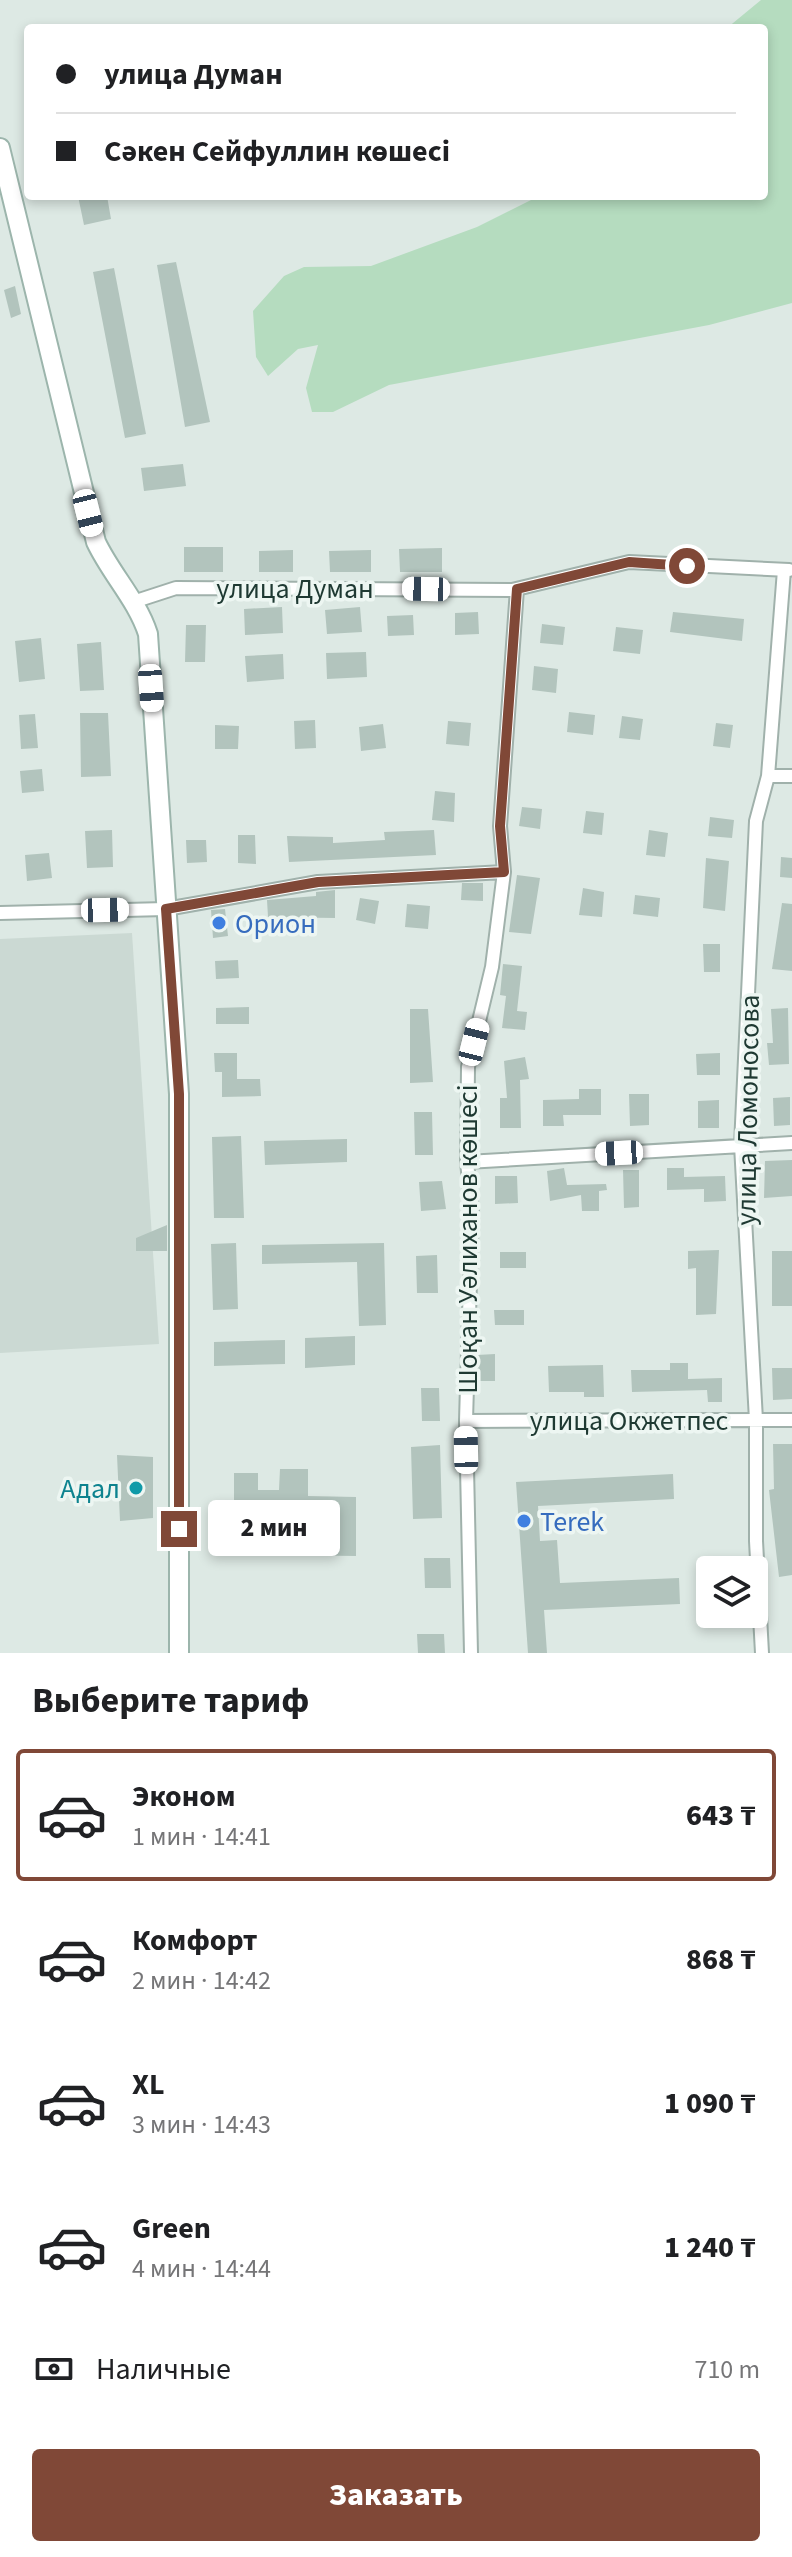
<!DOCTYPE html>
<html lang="ru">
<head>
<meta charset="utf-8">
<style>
  body { margin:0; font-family:"Source Sans 3",sans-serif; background:#f6f6f6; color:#202124; height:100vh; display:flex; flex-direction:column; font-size:30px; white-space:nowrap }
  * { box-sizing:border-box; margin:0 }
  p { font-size:26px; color:#757577 }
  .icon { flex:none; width:44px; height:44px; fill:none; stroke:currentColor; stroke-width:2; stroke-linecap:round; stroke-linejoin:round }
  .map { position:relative; height:1653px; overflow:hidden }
  .details { display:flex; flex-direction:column; background:#fff; flex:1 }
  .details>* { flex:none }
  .guide { position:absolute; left:24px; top:24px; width:744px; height:176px; border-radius:8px; box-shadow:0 4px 12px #0003; display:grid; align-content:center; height:176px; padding:0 32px; background:#fff }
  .controls { position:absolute; left:696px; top:1556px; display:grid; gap:16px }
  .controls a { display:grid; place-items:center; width:72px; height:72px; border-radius:8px; background:#fff; box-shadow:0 4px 12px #0003; font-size:40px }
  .end { position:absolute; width:36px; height:36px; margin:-18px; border:10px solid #804837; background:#fff; box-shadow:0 0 0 4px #fff }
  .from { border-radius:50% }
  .bubble { position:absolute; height:56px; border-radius:8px; background:#fff; box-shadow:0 4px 12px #0003; font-size:26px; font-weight:800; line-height:56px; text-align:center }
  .car { position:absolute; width:24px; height:48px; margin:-24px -12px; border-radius:10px; box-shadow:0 0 6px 2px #0007; background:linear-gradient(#fff 24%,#345 0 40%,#fff 0 76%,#345 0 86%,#fff 0) }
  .guide b { display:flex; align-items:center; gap:28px; height:76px; font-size:30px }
  .guide b+b { border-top:2px solid #e0e0e0 }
  .guide i { width:20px; height:20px; background:#202124 }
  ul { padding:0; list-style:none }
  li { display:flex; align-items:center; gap:24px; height:132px; margin:0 16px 12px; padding:0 16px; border:4px solid transparent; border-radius:8px }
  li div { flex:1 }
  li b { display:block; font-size:30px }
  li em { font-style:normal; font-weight:800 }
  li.selected { border-color:#804837 }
  li>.icon { width:72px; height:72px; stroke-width:1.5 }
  h2 { padding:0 32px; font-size:36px; line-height:96px }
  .pay { display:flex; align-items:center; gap:20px; height:88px; padding:0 32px; font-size:30px }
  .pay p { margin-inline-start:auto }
  .button { display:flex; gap:16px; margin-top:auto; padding:16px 32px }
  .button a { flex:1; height:92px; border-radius:8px; background:#804837; color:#fff; font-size:32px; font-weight:800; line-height:92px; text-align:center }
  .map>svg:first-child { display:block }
  .built { fill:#cbd9d3 }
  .green { fill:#b5dcbf }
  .building { fill:#b2c4bd }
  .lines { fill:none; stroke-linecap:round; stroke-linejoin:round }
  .street-casing { stroke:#a0b1ab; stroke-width:16 }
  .secondary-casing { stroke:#9cb5ac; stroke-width:22 }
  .street { stroke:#fff; stroke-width:12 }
  .secondary { stroke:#fff; stroke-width:18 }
  .route { stroke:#804837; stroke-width:10 }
  .shop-dot { fill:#3f7fe0; stroke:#edf6f2; stroke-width:3 }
  .culture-dot { fill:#0f9aa8; stroke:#edf6f2; stroke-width:3 }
  .labels { text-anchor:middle; stroke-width:7; stroke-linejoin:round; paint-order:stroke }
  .street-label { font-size:28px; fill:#1e3932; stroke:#edf6f2 }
  .shop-label { font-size:28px; fill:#366cbe; stroke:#edf6f2; text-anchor:start }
  .culture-label { font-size:28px; fill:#0d838f; stroke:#edf6f2; text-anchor:end }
</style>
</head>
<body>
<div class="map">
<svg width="792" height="1653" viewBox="0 0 792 1653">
  <rect width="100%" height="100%" fill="#dde9e4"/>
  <path class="built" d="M132,933L159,1344L0,1353V939Z"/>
  <path class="green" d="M761,0H792V303L709,325L389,385L333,412H312L306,388L318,345L298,349L268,376L256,357L253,311L284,276L304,267L371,266L477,227L539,196H764V28H727Z"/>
  <path class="building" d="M78,196H107L111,219L84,225Z
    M176,262L210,422L185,427L157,265Z
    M114,268L146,434L125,438L93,272Z
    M15,286L21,314L11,318L4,290Z
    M183,464L186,486L144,491L141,468Z
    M184,547H223V572H184Z
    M442,548V572H400L399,549Z
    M293,550V572H259V551Z
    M371,550V572H330L329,551Z
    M282,607L283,633L245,635L244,609Z
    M360,607L362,632L327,634L325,610Z
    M478,612L479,634L455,635V613Z
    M673,612L744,619L742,641L670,632Z
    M413,615L414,635L388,636L387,616Z
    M542,624L565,627L563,645L540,643Z
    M186,625H206L205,662H185Z
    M616,627L643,630L640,654L613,651Z
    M41,638L45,679L19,682L15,641Z
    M101,642L104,690L80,691L77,644Z
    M366,652L367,677L327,679L326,653Z
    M283,654L284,679L247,682L245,656Z
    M534,666L558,669L556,693L532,690Z
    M569,712L595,715L593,735L567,732Z
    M80,713H108L111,776L81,777Z
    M35,714L38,748L21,749L19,715Z
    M622,716L643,719L640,740L619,738Z
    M315,720L316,748L295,749L294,721Z
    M448,721L471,723L469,746L446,744Z
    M716,723L733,725L730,748L713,746Z
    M383,724L386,748L361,751L359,727Z
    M215,725L239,726L238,749H215Z
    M42,769L44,791L22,793L20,771Z
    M435,791L455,793L454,822L432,820Z
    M522,807L542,809L540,829L519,826Z
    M586,811L604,813L602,835L583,833Z
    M710,817L734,820L732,838L708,836Z
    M112,830L113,867L87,868L85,831Z
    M434,830L436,855L289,862L287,836L333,837V843L385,840L384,832Z
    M649,830L668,833L665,857L646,855Z
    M238,835H255L256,864L238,863Z
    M186,840H206L207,862L187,863Z
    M49,853L52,878L27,881L25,855Z
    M781,857L792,858V878L780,877Z
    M706,858L729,861L725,911L703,908Z
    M517,875L540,878L531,934L509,932Z
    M462,883H483V901L461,900Z
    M583,888L604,892L602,917L579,915Z
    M335,890V918L268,917L267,900L316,896V892Z
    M635,895L660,898L658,917L633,914Z
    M360,898L379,901L375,924L356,920Z
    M782,903L792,904V971L772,969Z
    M407,904L430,906L428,929L405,927Z
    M225,909L228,936L213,938L211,910Z
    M703,944H720V972H704Z
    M238,960L239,978L216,979L215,961Z
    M503,964L522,966L517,1011L527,1012L525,1030L502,1028L506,996L500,995Z
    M249,1007V1024H216V1008Z
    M788,1008L789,1064L769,1065L767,1043H773L771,1009Z
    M410,1009H428L433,1082L410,1083Z
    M214,1053H237V1079H260L261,1096L222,1097V1072H215Z
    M720,1053V1075H697L696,1054Z
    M525,1057L529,1079L520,1080L521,1128H500V1098H507L504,1061Z
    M579,1089H601V1115H563L564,1126H543V1100L579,1099Z
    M629,1094H649V1125L630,1126Z
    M790,1097V1125L774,1126L773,1098Z
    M719,1100V1128H698V1101Z
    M414,1112H432L433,1155H415Z
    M241,1136L244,1218H214L212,1137Z
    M347,1139V1162L265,1165L264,1141Z
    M792,1160V1196L764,1198L765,1161Z
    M564,1168L567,1185L606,1184L607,1190L599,1191V1211H582L581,1195L550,1201L547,1171Z
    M667,1168H684V1177L725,1176L726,1201L704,1202V1189L667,1190Z
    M623,1170H639V1207L624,1208Z
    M495,1176H517L518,1203L495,1204Z
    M442,1181L446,1209L421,1211L419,1182Z
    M167,1225V1251H136V1238Z
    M236,1243L238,1309L213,1310L211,1244Z
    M384,1243L386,1325L359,1326L357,1262L262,1264V1245Z
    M719,1250L716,1314L696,1315V1268L688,1269V1251Z
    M772,1251H792V1306H772Z
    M500,1252H526V1268H500Z
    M437,1255L438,1293H417L416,1256Z
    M494,1310H524V1325H495Z
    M355,1336V1365L305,1368V1338Z
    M285,1340V1364L214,1366V1342Z
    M495,1354V1381H476L477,1355Z
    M670,1363H688V1379L722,1378V1402H708L707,1390L632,1392L631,1370H670Z
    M603,1365L604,1397H584V1392H549L548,1366Z
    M772,1368H792V1399L773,1400Z
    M421,1388H439L440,1421H422Z
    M773,1444H792V1575L779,1577L769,1490L774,1489Z
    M440,1445L442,1518L413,1519L411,1447Z
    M117,1455L153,1457V1518L120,1521Z
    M280,1469H308V1496L356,1497V1556L279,1555V1503H257V1529H234V1473H258V1490H279Z
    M673,1474L674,1499L538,1506L540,1541L557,1540L560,1583L679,1578L680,1604L544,1610L547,1653H528L516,1482Z
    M424,1558H450L451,1588H425Z
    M417,1634H444L445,1653H418Z"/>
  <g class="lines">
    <g class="street-casing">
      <path id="street" d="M133,602L176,588L512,590L629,562L789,570
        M768,776H792
        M0,913L166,909L318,882L504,872
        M467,1162L792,1143
        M466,1421L792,1420
        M471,1653L466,1421L472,1210L467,1162L468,1067L492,967L504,872L500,826L517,589
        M762,1653L756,1541V1420L741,1145L756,821L768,776L784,570"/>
    </g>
    <g class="secondary-casing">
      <path id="secondary" d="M0,148L96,542C111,574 137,600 148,634L179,1094V1653"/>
    </g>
    <use href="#street" class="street"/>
    <use href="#secondary" class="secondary"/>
  </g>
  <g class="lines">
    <path class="route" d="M179,1529V1094L166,909L318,882L504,872L500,826L517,589L629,562L687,566"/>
  </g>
  <g class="shop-dot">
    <circle cx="219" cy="923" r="8"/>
    <circle cx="524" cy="1521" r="8"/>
  </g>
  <circle class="culture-dot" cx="136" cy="1488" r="8"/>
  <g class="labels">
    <g class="street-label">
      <text x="295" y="598">улица Думан</text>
      <text transform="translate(747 1110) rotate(-89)" y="10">улица Ломоносова</text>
      <text transform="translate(467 1239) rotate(-90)" y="10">Шоқан Уәлиханов көшесі</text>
      <text x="629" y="1430">улица Окжетпес</text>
    </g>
    <g class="shop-label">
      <text x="235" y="933">Орион</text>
      <text x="540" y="1531">Terek</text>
    </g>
    <g class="culture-label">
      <text x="120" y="1498">Адал</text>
    </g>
  </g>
</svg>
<div class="controls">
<a><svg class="icon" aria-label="layers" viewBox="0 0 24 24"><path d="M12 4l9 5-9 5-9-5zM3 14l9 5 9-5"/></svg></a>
</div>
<i class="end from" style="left:687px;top:566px"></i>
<i class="end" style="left:179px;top:1529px"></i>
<div class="bubble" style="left:208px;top:1500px;width:132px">2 мин</div>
<i class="car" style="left:88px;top:513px;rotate:166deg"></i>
<i class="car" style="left:426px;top:589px;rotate:271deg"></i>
<i class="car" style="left:151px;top:688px;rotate:176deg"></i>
<i class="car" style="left:105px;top:910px;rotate:89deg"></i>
<i class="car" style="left:474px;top:1042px;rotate:14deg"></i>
<i class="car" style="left:619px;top:1153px;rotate:267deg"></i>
<i class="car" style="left:466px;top:1450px;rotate:359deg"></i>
<div class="guide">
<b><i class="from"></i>улица Думан</b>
<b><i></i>Сәкен Сейфуллин көшесі</b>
</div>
</div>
<section class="details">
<h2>Выберите тариф</h2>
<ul>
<li class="selected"><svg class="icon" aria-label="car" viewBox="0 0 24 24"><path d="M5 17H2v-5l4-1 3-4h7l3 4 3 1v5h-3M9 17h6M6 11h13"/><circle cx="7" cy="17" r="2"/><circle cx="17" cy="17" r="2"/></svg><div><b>Эконом</b><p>1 мин · 14:41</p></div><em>643 ₸</em></li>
<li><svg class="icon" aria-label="car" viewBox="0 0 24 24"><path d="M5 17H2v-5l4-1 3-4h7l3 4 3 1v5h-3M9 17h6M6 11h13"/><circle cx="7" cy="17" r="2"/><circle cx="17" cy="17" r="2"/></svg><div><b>Комфорт</b><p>2 мин · 14:42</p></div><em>868 ₸</em></li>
<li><svg class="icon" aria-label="car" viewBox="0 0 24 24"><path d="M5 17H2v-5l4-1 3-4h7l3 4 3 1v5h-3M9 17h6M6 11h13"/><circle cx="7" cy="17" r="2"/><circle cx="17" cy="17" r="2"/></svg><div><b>XL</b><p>3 мин · 14:43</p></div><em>1 090 ₸</em></li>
<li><svg class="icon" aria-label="car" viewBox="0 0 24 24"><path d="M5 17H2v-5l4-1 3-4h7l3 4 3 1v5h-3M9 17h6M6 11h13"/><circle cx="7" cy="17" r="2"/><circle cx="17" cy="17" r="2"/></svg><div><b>Green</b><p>4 мин · 14:44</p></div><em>1 240 ₸</em></li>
</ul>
<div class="pay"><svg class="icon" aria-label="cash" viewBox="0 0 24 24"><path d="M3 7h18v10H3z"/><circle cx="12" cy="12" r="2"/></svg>Наличные<p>710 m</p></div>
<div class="button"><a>Заказать</a></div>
</section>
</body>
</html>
